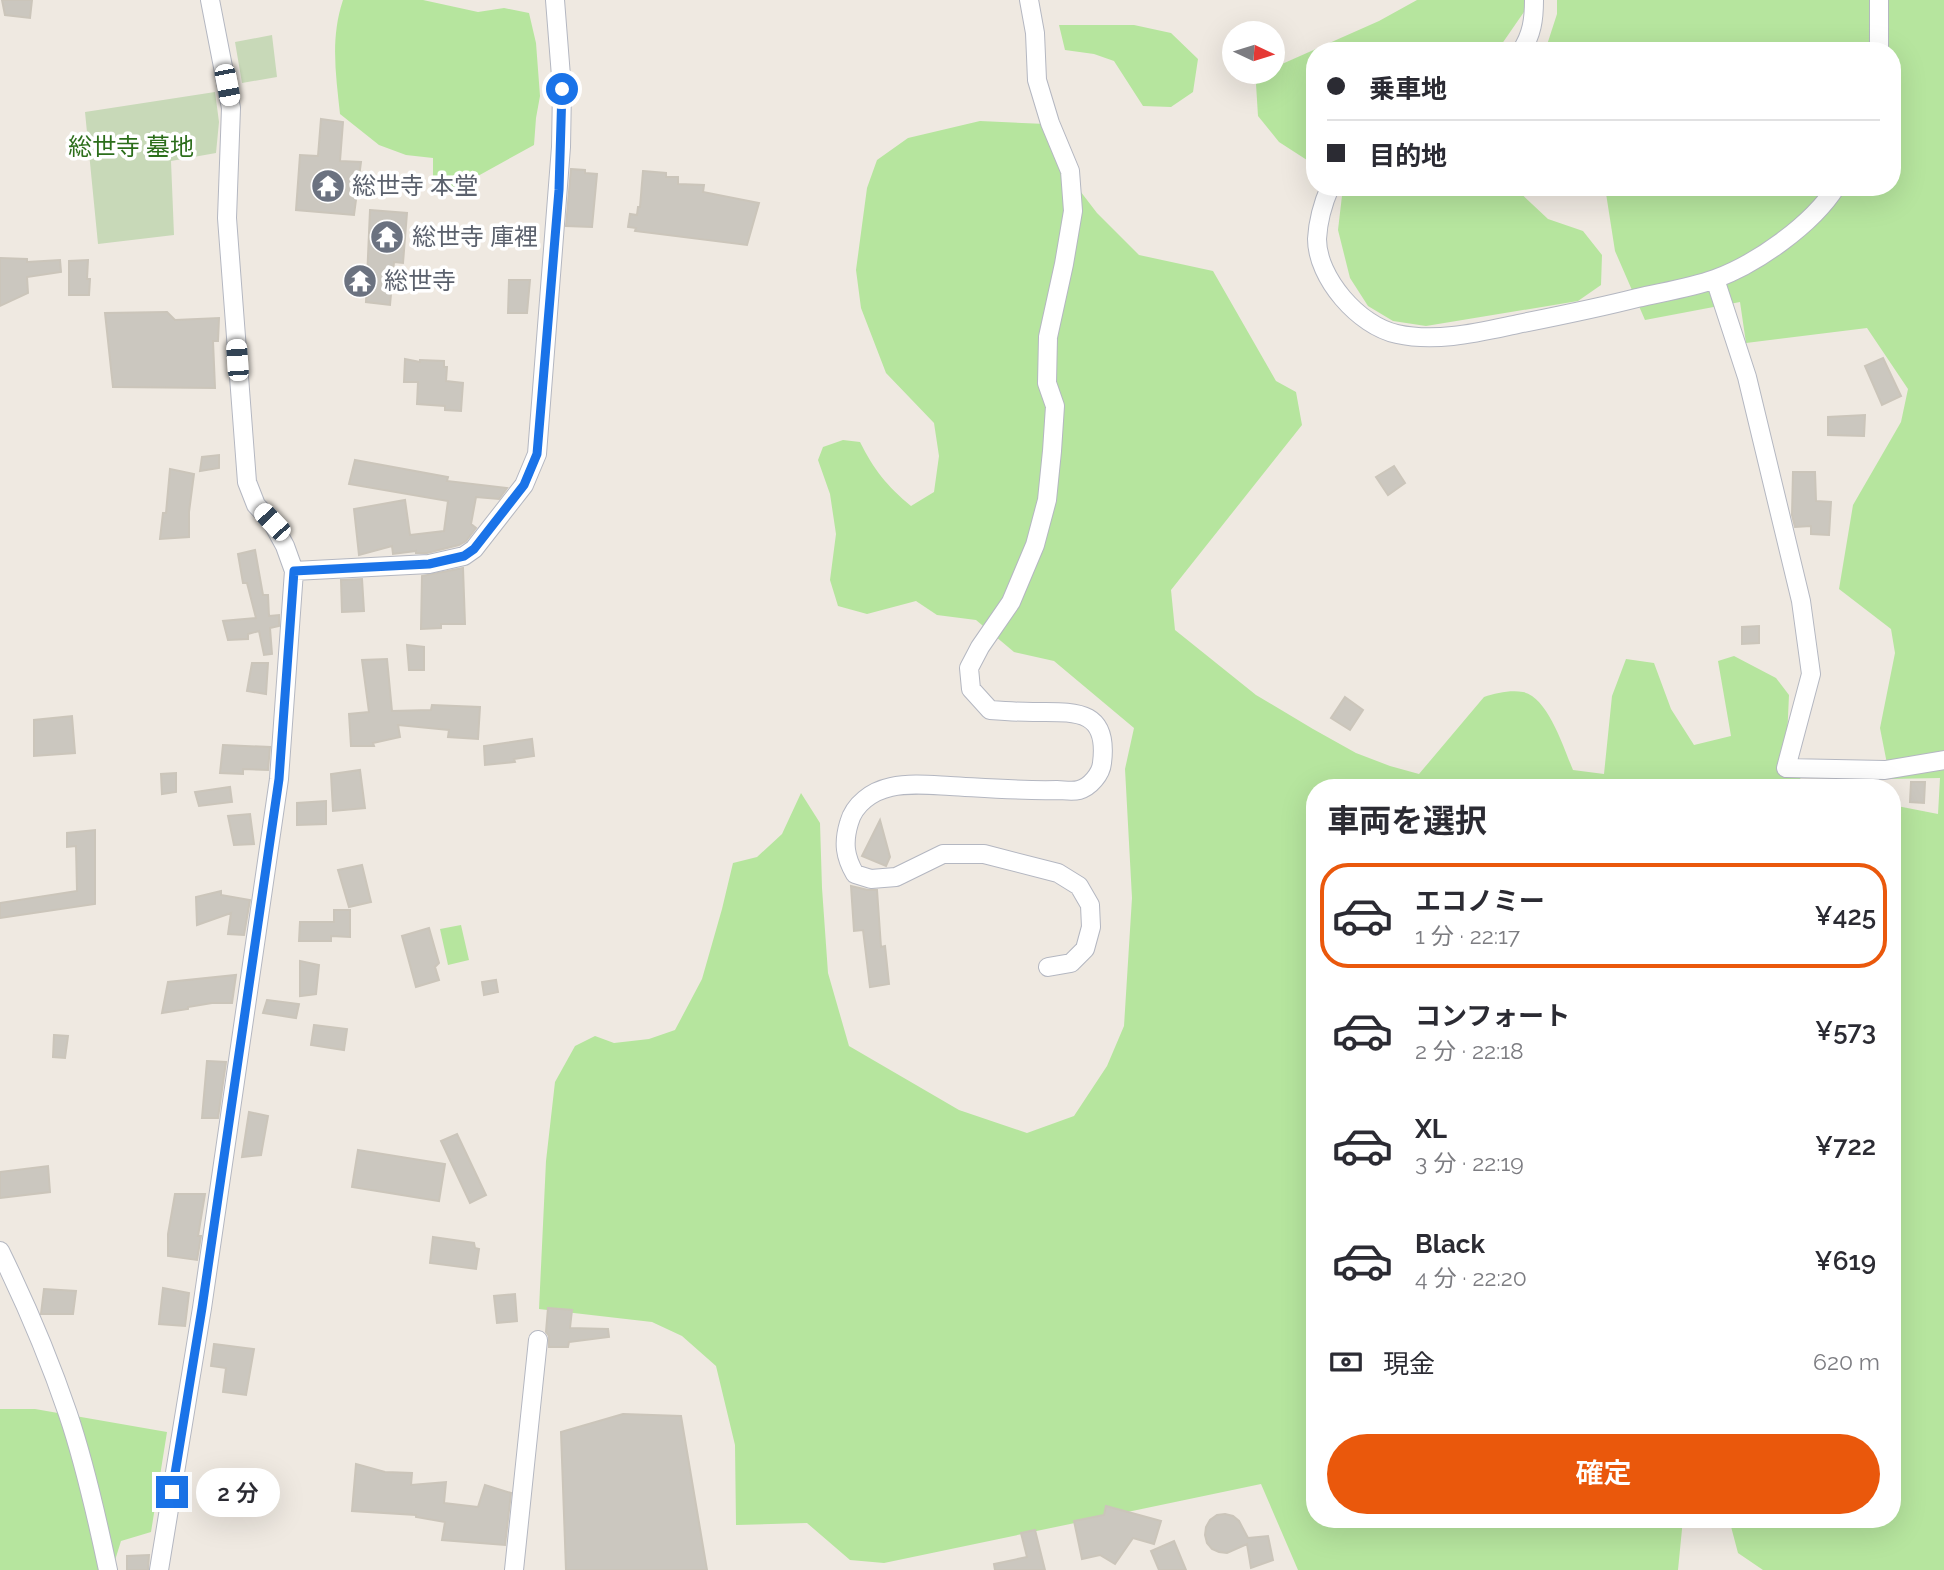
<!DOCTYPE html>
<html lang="ja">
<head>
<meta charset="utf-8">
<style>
  body { margin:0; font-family:Raleway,"Noto Sans JP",sans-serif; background:#f7f7f7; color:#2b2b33; height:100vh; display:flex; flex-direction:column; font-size:26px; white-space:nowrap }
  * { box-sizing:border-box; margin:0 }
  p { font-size:23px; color:#7c7c81 }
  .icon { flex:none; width:38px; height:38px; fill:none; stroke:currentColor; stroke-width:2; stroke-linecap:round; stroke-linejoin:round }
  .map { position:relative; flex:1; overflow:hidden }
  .sheet { position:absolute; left:1306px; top:779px; width:595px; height:749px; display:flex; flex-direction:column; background:#fff; border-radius:28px; box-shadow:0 7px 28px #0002 }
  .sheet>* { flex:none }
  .top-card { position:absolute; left:1306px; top:42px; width:595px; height:154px; border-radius:28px; box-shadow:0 7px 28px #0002; display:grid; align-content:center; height:154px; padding:0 21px; background:#fff }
  .needle { width:46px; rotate:94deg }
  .controls { position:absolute; left:1222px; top:21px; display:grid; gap:14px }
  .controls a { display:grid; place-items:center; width:63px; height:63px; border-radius:50%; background:#fff; box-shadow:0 7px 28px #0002; font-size:35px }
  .end { position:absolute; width:32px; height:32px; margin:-16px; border:9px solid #1a73e8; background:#fff; box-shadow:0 0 0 4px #fff }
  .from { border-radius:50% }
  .bubble { position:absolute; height:49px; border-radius:24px; background:#fff; box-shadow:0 7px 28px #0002; font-size:23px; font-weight:600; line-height:49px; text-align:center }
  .car { position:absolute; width:21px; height:42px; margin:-21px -10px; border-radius:9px; box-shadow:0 0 5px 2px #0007; background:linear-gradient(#fff 24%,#345 0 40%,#fff 0 76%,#345 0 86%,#fff 0) }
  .top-card b { display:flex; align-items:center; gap:24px; height:66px; font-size:26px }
  .top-card b+b { border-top:2px solid #e1e1e2 }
  .top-card i { width:18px; height:18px; background:#2b2b33 }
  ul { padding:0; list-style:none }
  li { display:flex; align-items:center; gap:21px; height:105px; margin:0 14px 10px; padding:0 7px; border:4px solid transparent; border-radius:28px }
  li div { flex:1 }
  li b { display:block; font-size:26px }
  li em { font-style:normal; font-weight:600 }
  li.active { border-color:#ea580c }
  li>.icon { width:63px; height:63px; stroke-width:1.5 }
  h2 { padding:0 21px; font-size:32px; line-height:84px }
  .pay { display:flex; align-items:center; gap:18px; height:77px; padding:0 21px; font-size:26px }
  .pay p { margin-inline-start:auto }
  .cta { display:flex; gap:14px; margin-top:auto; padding:14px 21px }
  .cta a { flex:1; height:80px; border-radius:42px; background:#ea580c; color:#fff; font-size:28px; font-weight:600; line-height:80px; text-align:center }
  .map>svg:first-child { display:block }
  .green { fill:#b6e59e }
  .cemetery { fill:#c8d9b8 }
  .building { fill:#cbc7bf; stroke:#cbc5ba; stroke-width:2 }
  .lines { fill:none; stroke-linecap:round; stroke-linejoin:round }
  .minor-casing { stroke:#b4b7c1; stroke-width:20 }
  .minor { stroke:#fff; stroke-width:18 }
  .route { stroke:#1a73e8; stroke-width:9 }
  .labels { text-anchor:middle; stroke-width:7; stroke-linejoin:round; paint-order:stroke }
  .park-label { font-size:24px; fill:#2c6e1b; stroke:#fff }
  .worship-label { font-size:24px; fill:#5b616d; stroke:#fff; text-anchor:start }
</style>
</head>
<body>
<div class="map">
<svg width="1944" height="1570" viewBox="0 0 1944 1570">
  <rect width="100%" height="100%" fill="#efe9e1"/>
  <path class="green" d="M343,0H423L478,12L504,8L529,13L536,43L540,96L536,118L534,145L458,187L433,188V158L406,155L379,145L340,114C336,75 330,39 343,0Z
    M1417,0H1529L1528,6L1497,51H1314V160L1310,162L1279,142L1258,116L1256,84L1282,64L1379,21Z
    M1557,0H1944V1570H1763L1738,1553L1729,1519H1892V805L1938,814L1940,778L1890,779L1880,728L1895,653L1891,629L1839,589L1853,505L1901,422L1908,389L1867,328L1746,343L1740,302L1645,320L1615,251L1605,187H1892V51H1545L1557,14Z
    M1059,25H1134L1171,33L1198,59L1193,92L1171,107L1143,106L1114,61L1094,54L1065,50Z
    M980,121L1046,124L1064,170L1097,213L1139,255L1213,271L1276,381L1296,392L1302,425L1171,590L1175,630L1256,695L1313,729L1356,753L1390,766L1419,774L1484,697C1496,693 1510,690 1523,692C1548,697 1564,749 1573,770L1604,774L1612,696L1626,659L1654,663L1671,709L1694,745L1731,736L1718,661L1734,656L1776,678L1789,695L1786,760L1807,787L1314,788V1519H1683L1678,1570H1298L1261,1484L884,1563L850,1560L807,1523L736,1525L735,1445L716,1366L682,1336L652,1322L539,1309L546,1161L555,1082L575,1046L595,1036L614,1043L649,1039L675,1030L702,979L722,909L733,863L757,857L782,834L801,793L820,823L822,888L828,973L849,1046L959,1110L1027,1133L1074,1116L1107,1066L1124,1026L1132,898L1125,769L1134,728L1054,661L1014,652L976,620L937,615L916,601L867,614L838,606L830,580L836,534L830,494L818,460L823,447L843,440L860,442C874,470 887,486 911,506L934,492L939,456L934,423L886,373L861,308L856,270L867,188L877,160L908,138Z
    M1343,187H1514L1548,219L1583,231L1602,255L1601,285L1578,301L1426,326L1393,321L1368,306L1350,278L1338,230Z
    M461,925L469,960L448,965L440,929Z
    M0,1409H35L167,1432L151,1532L121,1541L112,1570H0Z"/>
  <path class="cemetery" d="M272,35L277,77L242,83L235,42Z
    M215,92L219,122L216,153L171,161L174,235L98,244L85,112Z"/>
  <path class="building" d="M2,0H32L30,18L5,15Z
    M321,119L343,122L340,161L361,162L354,215L296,210L300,155L318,156Z
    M571,169L585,170V173L597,174L592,227L566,226Z
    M643,171L666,173V177H678V184L704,185L703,192L759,203L747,245L635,231L636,228L628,227L630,214L637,215L638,207H640Z
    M370,210L407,213L403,263L394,262L390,305L366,302Z
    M0,258L27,259V262L60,260L61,272L27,277L28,293L0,306Z
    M88,260L87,279H90L89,295H69V261Z
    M509,280H530L527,313H508Z
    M167,312L175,320L219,318L218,341H213L215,388L113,387L105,313Z
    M1883,358L1901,396L1882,405L1865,366Z
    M405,359L420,362V360L444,361V367H447L446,381L463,383L461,411L445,410V406L417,404L418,382H404Z
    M1865,415L1864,436L1828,435V417Z
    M219,455V468L200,471L202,457Z
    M355,460L448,477L447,481L507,488L499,499L476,497L471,524L476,528L466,541L459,545L427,553H416V551L393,554L392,546L359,555L354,509L405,500L410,535L444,531L448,501L349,484Z
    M1394,466L1405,483L1388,495L1376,477Z
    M170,469L194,474L189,512V537L160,539L163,513H166Z
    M1793,472H1815L1816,501L1831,502L1829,535L1811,534V526L1795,527L1792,515Z
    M255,550L263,595H268L269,616L279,615V626L270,628L272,654L264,655L259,631L248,634V639L228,640L223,621L256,618L247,583H243L238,554Z
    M463,568L465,624H441V628L421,629L422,576Z
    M362,579L364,611L342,612L341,580Z
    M1759,626V643L1742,644V627Z
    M407,645L424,647V670H409Z
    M387,659L392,711L431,710L432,705L480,707L478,739L448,737L449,730L398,725L400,737L373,743L374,746H351L349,714L369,712L362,660Z
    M252,663H268L266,694L247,691Z
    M1345,697L1363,710L1350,730L1331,718Z
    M72,716L75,753L34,756V720Z
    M532,739L534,756L514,759L515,762L485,765L484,746Z
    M223,745L270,747L268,770L243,769V774L220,773Z
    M360,770L365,808L333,811L331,774Z
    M176,773V792L162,794L161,774Z
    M1911,782H1925L1924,803L1910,802Z
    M230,787L232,802L199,806L195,792Z
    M326,801V824L297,825V803Z
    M250,814L254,844L234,845L228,816Z
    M880,820L890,857L886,866L862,856Z
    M95,830V904L0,918V903L77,891L76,846L67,847V833Z
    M362,865L371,902L349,907L338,870Z
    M851,886L868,890H877L881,947L885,946L889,984L870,987L863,930L854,931Z
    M221,891V895L250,900L244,935L228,934L231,913L197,925L196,897Z
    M334,910H350V937L331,936V941H299L300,922H334Z
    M429,928L439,963L435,967L439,980L416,987L402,936Z
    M300,961L319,965L316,994L300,996Z
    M236,975L232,1003H212L188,1007V1009L162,1013L168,982Z
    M496,980L498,992L484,995L482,982Z
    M267,1000L299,1004L296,1018L263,1013Z
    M314,1025L347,1029L344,1050L311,1045Z
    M54,1035L68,1036L65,1058L53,1057Z
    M207,1061L226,1062L218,1118H202Z
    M249,1112L268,1116L261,1155L242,1157Z
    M457,1134L486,1195L470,1203L441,1141Z
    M358,1150L445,1164L439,1201L352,1187Z
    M48,1166L50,1192L0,1198V1172Z
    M175,1194H205L198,1236H201L197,1260L168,1256V1234Z
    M433,1237L474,1243L475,1248L479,1249L476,1269L430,1263Z
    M163,1288L189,1293L185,1326L159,1324Z
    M44,1289L76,1291L73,1314H41Z
    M515,1294L517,1321L497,1323L494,1296Z
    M548,1308L572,1310L570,1328L608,1329L609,1337L569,1342L568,1347H549V1336L546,1332Z
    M214,1344L254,1349L246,1395L223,1392L226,1368L211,1366Z
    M623,1414L681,1416L707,1570H566L561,1432Z
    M356,1464L385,1472L412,1473L411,1485L446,1482L444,1503L478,1507L485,1485L511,1493L505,1545L442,1540L445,1522L416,1517V1515L352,1511Z
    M1106,1506L1161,1521L1154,1544L1133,1538L1115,1564L1100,1555L1082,1559L1074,1521L1104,1515Z
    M1225,1514L1233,1516L1239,1521L1248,1538L1268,1536L1273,1560L1251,1568L1247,1544L1227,1553L1219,1552L1212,1549L1207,1543L1205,1535L1206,1527L1210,1520L1217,1515Z
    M1035,1530L1045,1570H995L994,1564L1027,1557L1021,1533Z
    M1174,1541L1186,1570H1159L1151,1551Z
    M149,1555L148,1570H127V1556Z"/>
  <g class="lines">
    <g class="minor-casing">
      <path id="minor" d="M1029,0L1035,33L1037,80L1050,123L1070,171L1073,211L1064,264L1048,337L1047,383L1055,406L1052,451L1047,500L1035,545L1011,602L980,647L969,668L971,689L990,710C1004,711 1018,712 1033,712C1074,712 1109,708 1102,763C1101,774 1090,787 1079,790C1072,792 1063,790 1057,790C1021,791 986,788 950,786C930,785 910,783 891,787C872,791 854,804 849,823C843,843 845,857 855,874L871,879L896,877L943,854H984L1058,873L1079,886L1090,905L1091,927L1085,949L1071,963L1048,967
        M1521,51C1532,35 1534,19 1534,0
        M1879,51V0
        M1330,187C1323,203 1318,221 1317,239C1317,278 1359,326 1397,334C1437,343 1480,332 1518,324C1558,316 1598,308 1637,298C1663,292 1690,288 1715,279C1756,264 1812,225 1836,187
        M1715,279L1747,377L1801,601L1811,674L1786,768L1885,770L1944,760
        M294,571L429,564L464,556L474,549L524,485L537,454L561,147L562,89L555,0
        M0,1251C26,1304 49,1358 68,1414C85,1464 97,1518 108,1570
        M159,1570L202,1308L279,779L294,571L285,546L272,522L256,505L247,482L227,218L231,108L210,0
        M514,1570L538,1340"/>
    </g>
    <use href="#minor" class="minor"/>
  </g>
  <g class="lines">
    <path class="route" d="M172,1492L202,1308L279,779L294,571L429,564L464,556L474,549L524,485L537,454L559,190L562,89"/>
  </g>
  <defs>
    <g id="temple-disc" transform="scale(1.75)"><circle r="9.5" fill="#6b7280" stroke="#fff"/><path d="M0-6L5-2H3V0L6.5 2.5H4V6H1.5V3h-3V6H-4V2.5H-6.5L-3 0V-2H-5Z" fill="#fff"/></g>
  </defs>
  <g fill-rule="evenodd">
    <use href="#temple-disc" x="328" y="186"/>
    <use href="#temple-disc" x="387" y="237"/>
    <use href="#temple-disc" x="360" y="281"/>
  </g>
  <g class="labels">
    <g class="park-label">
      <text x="131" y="155">総世寺 墓地</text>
    </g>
    <g class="worship-label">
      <text x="352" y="194">総世寺 本堂</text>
      <text x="412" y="245">総世寺 庫裡</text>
      <text x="384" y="289">総世寺</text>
    </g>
  </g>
</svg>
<div class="controls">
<a><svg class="needle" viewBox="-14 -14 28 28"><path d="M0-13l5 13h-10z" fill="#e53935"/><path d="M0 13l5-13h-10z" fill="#7c7c81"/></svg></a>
</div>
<i class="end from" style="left:562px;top:89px"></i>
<i class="end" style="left:172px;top:1492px"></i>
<div class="bubble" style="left:196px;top:1468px;width:84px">2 分</div>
<i class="car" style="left:227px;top:85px;rotate:169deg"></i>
<i class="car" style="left:237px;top:360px;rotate:356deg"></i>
<i class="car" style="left:272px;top:522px;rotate:317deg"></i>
<div class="top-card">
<b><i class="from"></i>乗車地</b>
<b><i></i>目的地</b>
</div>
<section class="sheet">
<h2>車両を選択</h2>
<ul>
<li class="active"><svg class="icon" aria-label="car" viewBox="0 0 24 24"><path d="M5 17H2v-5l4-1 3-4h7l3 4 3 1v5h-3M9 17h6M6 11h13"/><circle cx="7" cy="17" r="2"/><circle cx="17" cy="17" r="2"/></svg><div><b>エコノミー</b><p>1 分 · 22:17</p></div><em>¥425</em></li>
<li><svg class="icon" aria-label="car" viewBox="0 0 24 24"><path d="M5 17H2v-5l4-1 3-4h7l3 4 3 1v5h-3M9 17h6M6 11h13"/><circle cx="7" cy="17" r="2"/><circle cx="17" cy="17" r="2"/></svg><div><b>コンフォート</b><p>2 分 · 22:18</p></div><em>¥573</em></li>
<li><svg class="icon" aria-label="car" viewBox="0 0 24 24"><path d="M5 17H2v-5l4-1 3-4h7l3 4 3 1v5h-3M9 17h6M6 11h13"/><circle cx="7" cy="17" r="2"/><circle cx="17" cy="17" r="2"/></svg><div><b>XL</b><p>3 分 · 22:19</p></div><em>¥722</em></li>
<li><svg class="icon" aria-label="car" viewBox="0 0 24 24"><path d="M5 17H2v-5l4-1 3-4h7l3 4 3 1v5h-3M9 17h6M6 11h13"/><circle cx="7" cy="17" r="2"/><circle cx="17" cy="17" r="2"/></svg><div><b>Black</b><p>4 分 · 22:20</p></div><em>¥619</em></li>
</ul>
<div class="pay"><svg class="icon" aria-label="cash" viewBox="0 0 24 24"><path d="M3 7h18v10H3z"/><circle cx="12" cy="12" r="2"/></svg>現金<p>620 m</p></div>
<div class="cta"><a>確定</a></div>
</section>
</div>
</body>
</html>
